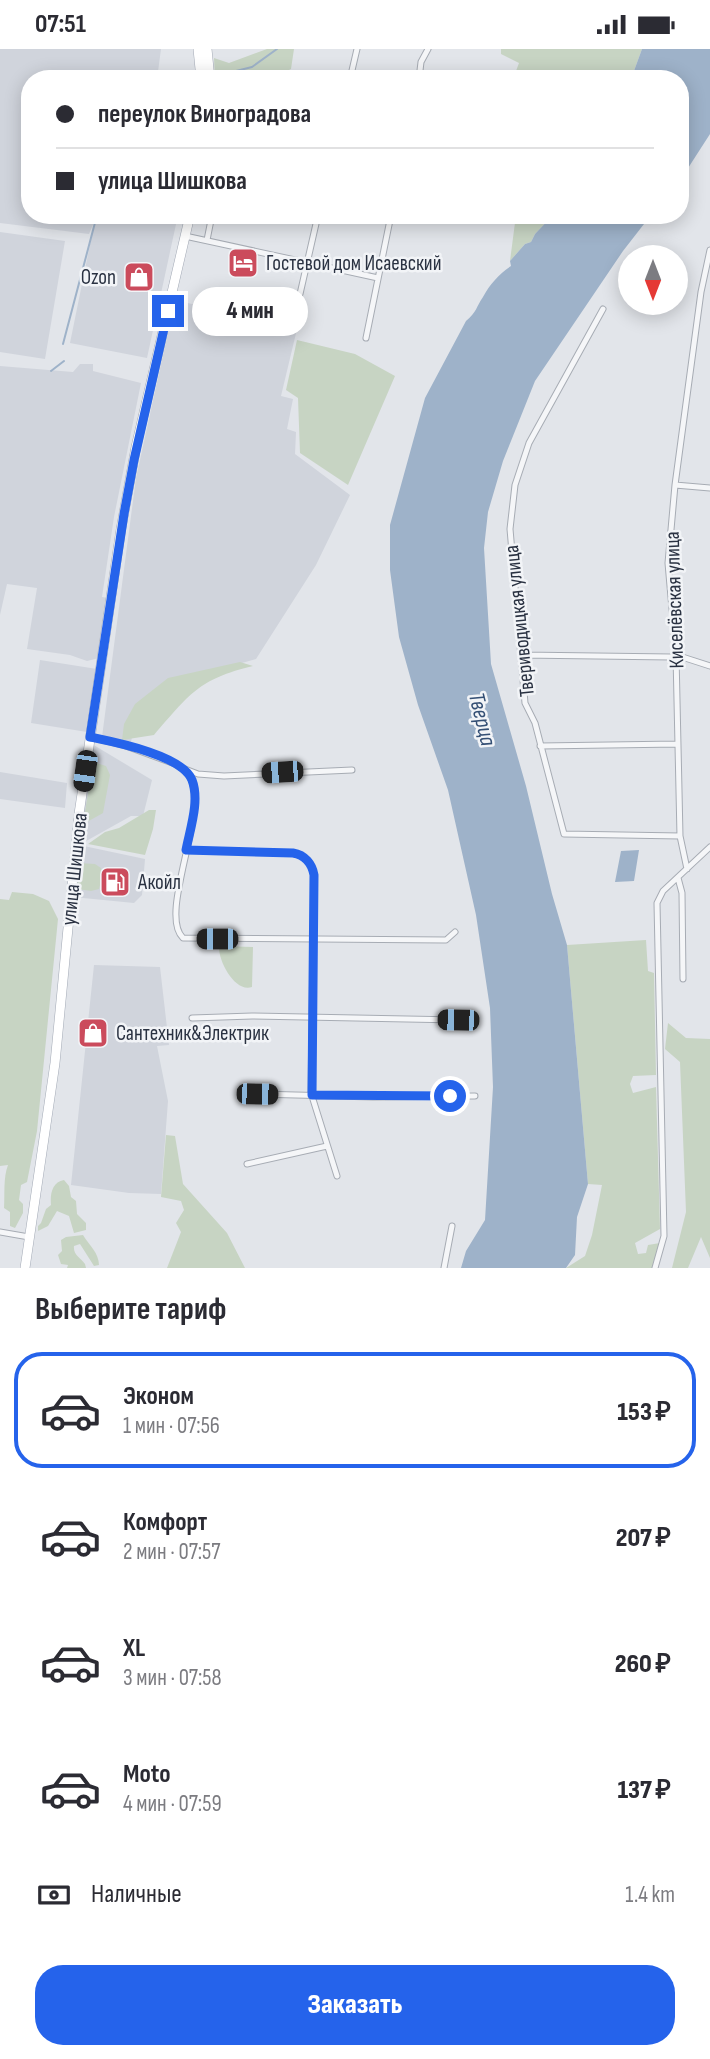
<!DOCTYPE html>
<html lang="ru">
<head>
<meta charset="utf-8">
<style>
  body { margin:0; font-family:"Sofia Sans Condensed",sans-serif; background:#f7f7f7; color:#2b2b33; height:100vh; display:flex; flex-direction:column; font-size:26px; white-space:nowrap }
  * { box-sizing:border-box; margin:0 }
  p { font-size:23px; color:#7c7c81 }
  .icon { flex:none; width:38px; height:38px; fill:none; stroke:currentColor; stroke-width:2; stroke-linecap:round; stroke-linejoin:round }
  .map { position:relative; height:1219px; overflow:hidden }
  .sheet { display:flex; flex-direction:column; background:#fff; flex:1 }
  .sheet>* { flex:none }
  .hud { position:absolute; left:21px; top:21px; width:668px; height:154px; border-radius:28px; box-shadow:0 4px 18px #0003; display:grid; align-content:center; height:154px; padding:0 35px; background:#fff }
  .needle { width:46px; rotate:180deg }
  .fabs { position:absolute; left:618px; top:196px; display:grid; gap:14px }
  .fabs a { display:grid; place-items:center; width:70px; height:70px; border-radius:50%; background:#fff; box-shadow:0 4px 18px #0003; font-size:35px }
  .end { position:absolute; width:32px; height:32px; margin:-16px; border:9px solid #2563eb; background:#fff; box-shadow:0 0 0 4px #fff }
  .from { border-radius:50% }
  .bubble { position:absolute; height:49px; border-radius:24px; background:#fff; box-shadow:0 4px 18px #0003; font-size:23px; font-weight:800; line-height:49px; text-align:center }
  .car { position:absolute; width:21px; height:42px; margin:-21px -10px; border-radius:9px; box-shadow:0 0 5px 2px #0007; background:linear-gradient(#222 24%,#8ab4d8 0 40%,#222 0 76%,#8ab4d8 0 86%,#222 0) }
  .hud b { display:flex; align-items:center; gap:24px; height:66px; font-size:26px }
  .hud b+b { border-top:2px solid #e1e1e2 }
  .hud i { width:18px; height:18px; background:#2b2b33 }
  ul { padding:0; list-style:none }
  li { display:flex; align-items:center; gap:21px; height:116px; margin:0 14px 10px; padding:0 21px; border:4px solid transparent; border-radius:28px }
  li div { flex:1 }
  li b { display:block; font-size:26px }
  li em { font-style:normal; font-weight:800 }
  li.on { border-color:#2563eb }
  li>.icon { width:63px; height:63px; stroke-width:1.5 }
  h2 { padding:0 35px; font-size:32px; line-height:84px }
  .pay { display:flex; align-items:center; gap:18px; height:77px; padding:0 35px; font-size:26px }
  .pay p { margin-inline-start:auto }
  .cta { display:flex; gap:14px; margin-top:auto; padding:14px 35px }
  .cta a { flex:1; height:80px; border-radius:28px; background:#2563eb; color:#fff; font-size:28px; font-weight:800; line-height:80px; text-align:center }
  .status { display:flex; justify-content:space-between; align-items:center; height:49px; padding:0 35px; background:#fff; direction:ltr }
  .status svg { height:19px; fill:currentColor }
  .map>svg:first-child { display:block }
  .built { fill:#d0d4dc }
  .green { fill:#c7d4c3 }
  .water { fill:#9eb2c9 }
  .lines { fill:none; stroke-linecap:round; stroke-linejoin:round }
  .stream { stroke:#9eb2c9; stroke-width:2 }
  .minor-casing { stroke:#a7acb4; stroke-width:7 }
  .primary-casing { stroke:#a2a9b5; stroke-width:10 }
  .minor { stroke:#f5f6f8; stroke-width:5 }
  .primary { stroke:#fff; stroke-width:9 }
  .route { stroke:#2563eb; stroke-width:9 }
  .labels { text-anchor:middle; stroke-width:5; stroke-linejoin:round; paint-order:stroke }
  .poi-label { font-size:21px; fill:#2a3242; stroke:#f2f4f7; text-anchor:start }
  .street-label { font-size:21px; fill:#2a3242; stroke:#f2f4f7 }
  .water-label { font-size:23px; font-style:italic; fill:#355075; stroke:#f2f4f7 }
</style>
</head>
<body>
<div class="status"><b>07:51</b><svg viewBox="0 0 49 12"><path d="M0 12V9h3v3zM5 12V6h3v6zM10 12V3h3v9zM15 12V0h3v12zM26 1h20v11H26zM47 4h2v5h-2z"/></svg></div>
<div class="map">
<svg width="710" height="1219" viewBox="0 0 710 1219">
  <rect width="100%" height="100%" fill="#e2e5ea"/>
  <path class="built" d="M0,0H161L157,30H30V166H178L147,309L70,294L95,171L89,185L0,174Z
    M0,183L65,192L45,310L0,303Z
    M175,251L297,280L281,347L293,350L287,380L296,383L295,405L350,446L316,516L256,610L196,627L136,669L131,693L102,688L136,429Z
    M80,315H93V322L141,334L114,468L102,548L108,549L99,609L87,612L70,606L27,600L37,539L7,535L0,566V317L73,323Z
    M40,611L97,620L87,683L31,674Z
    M92,695L152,731L143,767H131L79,796L145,810L142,846L134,854L73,848L78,797Z
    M0,723L67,734L65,759L0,750Z
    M94,916L160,918L169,996L157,997L168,1052L161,1145L129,1144L71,1136Z"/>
  <path class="green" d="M267,0H294L291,20C271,32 239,30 215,30L214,9L229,14Z
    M501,0H642L631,30H513L519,14L501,5Z
    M516,166H553L535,185L531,193L525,195L510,212Z
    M297,291L355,305L395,327L348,436L300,404L298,349L286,341Z
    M240,613L253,617C198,630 189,646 154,686L122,691L124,675L135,655L168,629Z
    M93,713L106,717L110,726L103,764L87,773L84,769Z
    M149,761H156L153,780L145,806L88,795L105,783L119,779Z
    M79,814L95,815L101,819L102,828L99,840L91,842L77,840Z
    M12,843L33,845L49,852L58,870L37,1082L27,1133L21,1136L19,1151L23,1155V1164L15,1179L10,1177V1163L4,1159C5,1145 3,1129 8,1116L0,1117V850L9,851Z
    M646,891L648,922L654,924L656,1026L633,1027L630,1035L633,1044L656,1038L660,1180L635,1194L638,1205L646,1204L648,1196L660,1194L652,1219H566L585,1207L592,1186L602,1136L588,1135L567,896Z
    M219,897L253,898L252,938C235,944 218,912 219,897Z
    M668,974L686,989L710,990V1209L701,1188L688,1219H672L686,1163L680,1013L665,1000Z
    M166,1086L175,1087L183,1135L227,1184L245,1219H167L181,1183L176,1174L184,1161L181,1152L161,1148Z
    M64,1131L69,1137L71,1148L76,1152L77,1165L86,1174V1181L74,1184L69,1167L57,1162L48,1177L38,1182V1177L41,1174L46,1160L51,1156C50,1145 52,1133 64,1131Z
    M83,1186C89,1196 99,1204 99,1216L94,1217L80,1195L74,1197C73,1206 80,1208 85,1215L86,1219H67L68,1216L61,1215L58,1206L62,1202L61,1191L66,1188Z"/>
  <path class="water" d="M642,0H710V85L681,130V30H631Z
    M553,166H651L623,202L535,332L503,412L488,463L484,499L491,615L526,737L552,845L567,896L588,1135L577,1168L575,1206L566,1219H461L466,1202L485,1171L493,1038L490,959L476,866L448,741L418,656L399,588L390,521V476L425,349L466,272C477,263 476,258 483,248C490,235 499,225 511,217L510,212L525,195L531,193L535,185Z
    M639,801L634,832L615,833L621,802Z"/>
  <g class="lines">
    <path class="stream" d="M220,26L252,18L277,0
      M63,295L97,166
      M51,322L64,312"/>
    <g class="minor-casing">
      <path id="minor" d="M254,30H258
        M294,30L305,29
        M350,30L357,0
        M419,30L421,13L428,0
        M185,187L378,229
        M207,191L212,166
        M300,245L318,166
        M603,260L529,394L515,436L510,480L525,654L535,674L564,785L680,787
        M366,289L391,166
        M675,436L710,439
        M522,606L671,608L676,606L710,617
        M90,688L123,696L175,715C182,719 187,723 191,730C208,765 158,865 183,889L446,891L455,883
        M540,697L678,695
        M185,720L198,725L224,727L352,721
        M186,801L293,804C305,806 312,815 314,826L311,1044L337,1127
        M687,820L680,787L676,606L668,514L675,436L701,243L710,201
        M678,829L682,844L683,930
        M192,969L252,967L458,971
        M257,1045L373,1048L475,1047
        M247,1115L327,1097
        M0,1183L29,1188
        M444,1219L452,1177
        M655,1219L664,1187L657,854L663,842L710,798"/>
    </g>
    <g class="primary-casing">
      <path id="primary" d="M198,0L201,30
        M207,0L210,30
        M25,1219L55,1014L79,765L121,480L136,398L190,166"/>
    </g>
    <use href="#minor" class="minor"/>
    <use href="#primary" class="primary"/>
  </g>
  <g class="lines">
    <path class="route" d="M168,262L134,411L124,465L90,688C114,693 182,706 192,731C200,752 190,780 186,801L293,804C305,806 312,815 314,826L312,1046L450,1047"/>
  </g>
  <defs>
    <g id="hotel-square" transform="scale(1.575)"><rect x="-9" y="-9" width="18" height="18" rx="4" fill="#cb4b5c" stroke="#f2f4f7"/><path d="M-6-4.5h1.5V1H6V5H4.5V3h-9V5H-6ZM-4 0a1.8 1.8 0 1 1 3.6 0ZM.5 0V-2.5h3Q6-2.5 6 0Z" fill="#fff"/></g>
    <g id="shop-square" transform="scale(1.575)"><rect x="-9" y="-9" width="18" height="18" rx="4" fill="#cb4b5c" stroke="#f2f4f7"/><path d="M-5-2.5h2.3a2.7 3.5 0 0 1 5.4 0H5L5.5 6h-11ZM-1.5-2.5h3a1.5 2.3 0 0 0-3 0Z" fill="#fff"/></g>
    <g id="fuel-square" transform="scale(1.575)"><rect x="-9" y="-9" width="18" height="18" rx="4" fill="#cb4b5c" stroke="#f2f4f7"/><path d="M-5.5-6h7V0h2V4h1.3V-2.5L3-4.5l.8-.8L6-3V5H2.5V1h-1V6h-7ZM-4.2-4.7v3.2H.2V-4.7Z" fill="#fff"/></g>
  </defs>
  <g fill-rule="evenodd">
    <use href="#hotel-square" x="243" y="214"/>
    <use href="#shop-square" x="139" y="228"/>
    <use href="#fuel-square" x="115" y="833"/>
    <use href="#shop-square" x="93" y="984"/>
  </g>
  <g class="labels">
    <g class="poi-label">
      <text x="266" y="221">Гостевой дом Исаевский</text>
      <text x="116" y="235" text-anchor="end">Ozon</text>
      <text x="138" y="840">Акойл</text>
      <text x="116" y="991">Сантехник&amp;Электрик</text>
    </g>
    <g class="street-label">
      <text transform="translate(674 551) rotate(-92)" y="7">Киселёвская улица</text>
      <text transform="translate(519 572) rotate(-96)" y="7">Твериводицкая улица</text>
      <text transform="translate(74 820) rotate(-84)" y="7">улица Шишкова</text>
    </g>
    <g class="water-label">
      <text transform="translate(483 670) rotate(76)" y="8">Тверца</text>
    </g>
  </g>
</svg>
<div class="fabs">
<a><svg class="needle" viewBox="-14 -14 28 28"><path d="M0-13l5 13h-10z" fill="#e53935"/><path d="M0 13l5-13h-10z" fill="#7c7c81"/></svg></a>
</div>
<i class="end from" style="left:450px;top:1047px"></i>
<i class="end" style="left:168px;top:262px"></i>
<div class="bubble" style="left:192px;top:238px;width:116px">4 мин</div>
<i class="car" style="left:85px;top:722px;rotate:188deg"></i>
<i class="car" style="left:282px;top:723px;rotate:266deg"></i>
<i class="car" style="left:217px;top:890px;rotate:270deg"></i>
<i class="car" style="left:458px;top:971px;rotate:271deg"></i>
<i class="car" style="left:257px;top:1045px;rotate:91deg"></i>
<div class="hud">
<b><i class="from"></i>переулок Виноградова</b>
<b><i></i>улица Шишкова</b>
</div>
</div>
<section class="sheet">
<h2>Выберите тариф</h2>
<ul>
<li class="on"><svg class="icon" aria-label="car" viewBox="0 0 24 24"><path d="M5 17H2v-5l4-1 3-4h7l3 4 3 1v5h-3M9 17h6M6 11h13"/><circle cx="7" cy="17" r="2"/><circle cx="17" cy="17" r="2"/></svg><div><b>Эконом</b><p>1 мин · 07:56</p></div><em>153 ₽</em></li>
<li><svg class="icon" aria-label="car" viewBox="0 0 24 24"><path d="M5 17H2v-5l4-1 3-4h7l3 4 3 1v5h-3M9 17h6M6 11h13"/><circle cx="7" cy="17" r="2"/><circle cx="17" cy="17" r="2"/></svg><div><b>Комфорт</b><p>2 мин · 07:57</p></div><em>207 ₽</em></li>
<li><svg class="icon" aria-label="car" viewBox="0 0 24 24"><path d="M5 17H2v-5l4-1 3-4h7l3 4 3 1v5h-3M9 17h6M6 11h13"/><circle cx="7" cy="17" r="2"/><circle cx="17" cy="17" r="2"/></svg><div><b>XL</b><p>3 мин · 07:58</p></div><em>260 ₽</em></li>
<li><svg class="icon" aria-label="car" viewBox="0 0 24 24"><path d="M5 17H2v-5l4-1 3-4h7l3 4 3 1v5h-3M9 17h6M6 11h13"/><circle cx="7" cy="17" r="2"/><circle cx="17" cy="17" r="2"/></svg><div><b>Moto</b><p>4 мин · 07:59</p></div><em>137 ₽</em></li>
</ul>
<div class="pay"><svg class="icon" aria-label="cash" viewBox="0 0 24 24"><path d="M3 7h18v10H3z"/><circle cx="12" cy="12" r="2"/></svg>Наличные<p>1.4 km</p></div>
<div class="cta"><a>Заказать</a></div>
</section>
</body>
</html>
